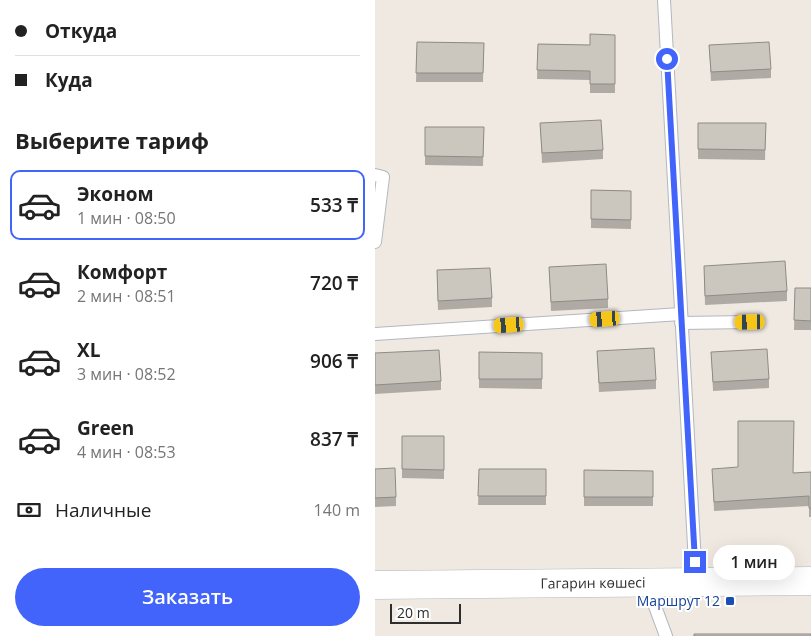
<!DOCTYPE html>
<html lang="ru">
<head>
<meta charset="utf-8">
<style>
  body { margin:0; font-family:"Open Sans",sans-serif; background:#f6f6f6; color:#222; height:100vh; display:flex; flex-direction:column; font-size:19px; white-space:nowrap }
  * { box-sizing:border-box; margin:0 }
  p { font-size:16px; color:#767676 }
  .icon { flex:none; width:28px; height:28px; fill:none; stroke:currentColor; stroke-width:2; stroke-linecap:round; stroke-linejoin:round }
  .map { position:relative; flex:1; overflow:hidden }
  .details { display:flex; flex-direction:column; background:#fff; width:375px }
  .details>* { flex:none }
  .guide { display:grid; align-content:center; height:110px; padding:0 15px; background:#fff }
  .scale { position:absolute; left:15px; bottom:12px; width:71px; box-sizing:border-box; padding-left:5px; border:2px solid #2e2e2e; border-top:0; font-size:14px; line-height:18px; white-space:nowrap; color:#2e2e2e; -webkit-text-stroke:4px #fff; paint-order:stroke }
  .end { position:absolute; width:22px; height:22px; margin:-11px; border:6px solid #4264fb; background:#fff; box-shadow:0 0 0 2px #fff }
  .from { border-radius:50% }
  .bubble { position:absolute; height:35px; border-radius:18px; background:#fff; box-shadow:0 5px 20px #0002; font-size:16px; font-weight:600; line-height:35px; text-align:center }
  .car { position:absolute; width:15px; height:30px; margin:-15px -8px; border-radius:6px; box-shadow:0 0 4px 1px #0007; background:linear-gradient(#f5c518 24%,#345 0 40%,#f5c518 0 76%,#345 0 86%,#f5c518 0) }
  .guide b { display:flex; align-items:center; gap:18px; height:48px; font-size:19px }
  .guide b+b { border-top:1px solid #e0e0e0 }
  .guide i { width:12px; height:12px; background:#222 }
  ul { padding:0; list-style:none }
  li { display:flex; align-items:center; gap:15px; height:70px; margin:0 10px 8px; padding:0 5px; border:2px solid transparent; border-radius:10px }
  li div { flex:1 }
  li b { display:block; font-size:19px }
  li em { font-style:normal; font-weight:600 }
  li.active { border-color:#4264fb }
  li>.icon { width:45px; height:45px; stroke-width:1.5 }
  h2 { padding:0 15px; font-size:22px; line-height:60px }
  .pay { display:flex; align-items:center; gap:12px; height:55px; padding:0 15px; font-size:19px }
  .pay p { margin-inline-start:auto }
  .button { display:flex; gap:10px; margin-top:auto; padding:10px 15px }
  .button a { flex:1; height:58px; border-radius:30px; background:#4264fb; color:#fff; font-size:20px; font-weight:600; line-height:58px; text-align:center }
  main { display:flex; flex:1; min-height:0 }
  .map>svg:first-child { display:block }
  .lines { fill:none; stroke-linecap:round; stroke-linejoin:round }
  .service-casing { stroke:#b4b7c1; stroke-width:14 }
  .tertiary-casing { stroke:#b4b7c1; stroke-width:29 }
  .service { stroke:#fff; stroke-width:12 }
  .tertiary { stroke:#fff; stroke-width:28 }
  .wall { fill:#afaba4 }
  .building { fill:#cbc7bf; stroke:#8e8b86 }
  .route { stroke:#4264fb; stroke-width:6 }
  .transit-dot { fill:#1a4fb4; stroke:#fff; stroke-width:2 }
  .labels { text-anchor:middle; stroke-width:4; stroke-linejoin:round; paint-order:stroke }
  .street-label { font-size:14px; fill:#2e2e2e; stroke:#fff }
  .transit-label { font-size:14px; fill:#164399; stroke:#fff; text-anchor:end }
</style>
</head>
<body>
<main>
<section class="details">
<div class="guide">
<b><i class="from"></i>Откуда</b>
<b><i></i>Куда</b>
</div>
<h2>Выберите тариф</h2>
<ul>
<li class="active"><svg class="icon" aria-label="car" viewBox="0 0 24 24"><path d="M5 17H2v-5l4-1 3-4h7l3 4 3 1v5h-3M9 17h6M6 11h13"/><circle cx="7" cy="17" r="2"/><circle cx="17" cy="17" r="2"/></svg><div><b>Эконом</b><p>1 мин · 08:50</p></div><em>533 ₸</em></li>
<li><svg class="icon" aria-label="car" viewBox="0 0 24 24"><path d="M5 17H2v-5l4-1 3-4h7l3 4 3 1v5h-3M9 17h6M6 11h13"/><circle cx="7" cy="17" r="2"/><circle cx="17" cy="17" r="2"/></svg><div><b>Комфорт</b><p>2 мин · 08:51</p></div><em>720 ₸</em></li>
<li><svg class="icon" aria-label="car" viewBox="0 0 24 24"><path d="M5 17H2v-5l4-1 3-4h7l3 4 3 1v5h-3M9 17h6M6 11h13"/><circle cx="7" cy="17" r="2"/><circle cx="17" cy="17" r="2"/></svg><div><b>XL</b><p>3 мин · 08:52</p></div><em>906 ₸</em></li>
<li><svg class="icon" aria-label="car" viewBox="0 0 24 24"><path d="M5 17H2v-5l4-1 3-4h7l3 4 3 1v5h-3M9 17h6M6 11h13"/><circle cx="7" cy="17" r="2"/><circle cx="17" cy="17" r="2"/></svg><div><b>Green</b><p>4 мин · 08:53</p></div><em>837 ₸</em></li>
</ul>
<div class="pay"><svg class="icon" aria-label="cash" viewBox="0 0 24 24"><path d="M3 7h18v10H3z"/><circle cx="12" cy="12" r="2"/></svg>Наличные<p>140 m</p></div>
<div class="button"><a>Заказать</a></div>
</section>
<div class="map">
<svg width="436" height="636" viewBox="0 0 436 636">
  <rect width="100%" height="100%" fill="#efe9e1"/>
  <g class="lines">
    <g class="service-casing">
      <path id="service" d="M289,0L321,582
        M0,175L8,177L0,242
        M306,323L375,322
        M0,334L306,314
        M271,582L291,636"/>
    </g>
    <g class="tertiary-casing">
      <g id="tertiary">
        <path id="s1" d="M0,585L436,581"/>
      </g>
    </g>
    <use href="#service" class="service"/>
    <use href="#tertiary" class="tertiary"/>
  </g>
  <path class="wall" d="M240,35V93H215V80L162,79L163,44L215,45Z
    M42,42L109,43L108,82H41Z
    M334,45L396,69V78L336,81Z
    M165,123L228,150V159L167,163Z
    M323,123H391L390,160L323,159Z
    M50,127H109L108,166L50,165Z
    M216,190L256,191V229L216,228Z
    M329,266L412,291V301L330,305Z
    M174,267L233,299V308L176,311Z
    M62,270L117,298V307L63,310Z
    M420,288H436V330H419Z
    M222,351L281,380V389L224,392Z
    M104,352L167,353V389L104,388Z
    M336,352L394,379V388L338,391Z
    M0,353L66,381V390L0,394Z
    M27,436H69V479L27,478Z
    M0,469L21,497V506L0,507Z
    M104,469H171V505H103Z
    M337,469L418,473L436,472V517H434V506L339,511Z
    M209,470L278,471V506H209Z"/>
  <path class="building" d="M215,34L240,35V84H215V71L162,70L163,44L215,45Z
    M42,42L109,43L108,73H41Z
    M394,42L396,69L336,72L334,45Z
    M226,120L228,150L167,153L165,123Z
    M323,123H391L390,150L323,149Z
    M50,127H109L108,157L50,156Z
    M216,190L256,191V220L216,219Z
    M410,261L412,291L330,296L329,266Z
    M231,264L233,299L176,302L174,267Z
    M115,268L117,298L63,301L62,270Z
    M420,288H436V321L419,320Z
    M279,348L281,380L224,383L222,351Z
    M392,349L394,379L338,382L336,352Z
    M64,350L66,381L0,385V353Z
    M104,352L167,353V379H104Z
    M363,421H419L418,473L436,472V508H434V496L339,502L337,469L363,467Z
    M27,436H69V470L27,469Z
    M20,468L21,497L0,498V469Z
    M104,469H171V496H103Z
    M209,470L278,471V497H209Z
    M319,634H436V636H319Z"/>
  <g class="lines">
    <path class="route" d="M292,59L320,562"/>
  </g>
  <rect class="transit-dot" x="350" y="596" width="10" height="10" rx="2.5"/>
  <g class="labels">
    <g class="street-label">
      <text dy="5" stroke="none"><textPath href="#s1" startOffset="218">Гагарин көшесі</textPath></text>
    </g>
    <g class="transit-label">
      <text x="345" y="606">Маршрут 12</text>
    </g>
  </g>
</svg>
<div class="scale">20 m</div>
<i class="end from" style="left:292px;top:59px"></i>
<i class="end" style="left:320px;top:562px"></i>
<div class="bubble" style="left:338px;top:545px;width:82px">1 мин</div>
<i class="car" style="left:230px;top:319px;rotate:266deg"></i>
<i class="car" style="left:375px;top:322px;rotate:269deg"></i>
<i class="car" style="left:134px;top:325px;rotate:266deg"></i>
</div>
</main>
</body>
</html>
